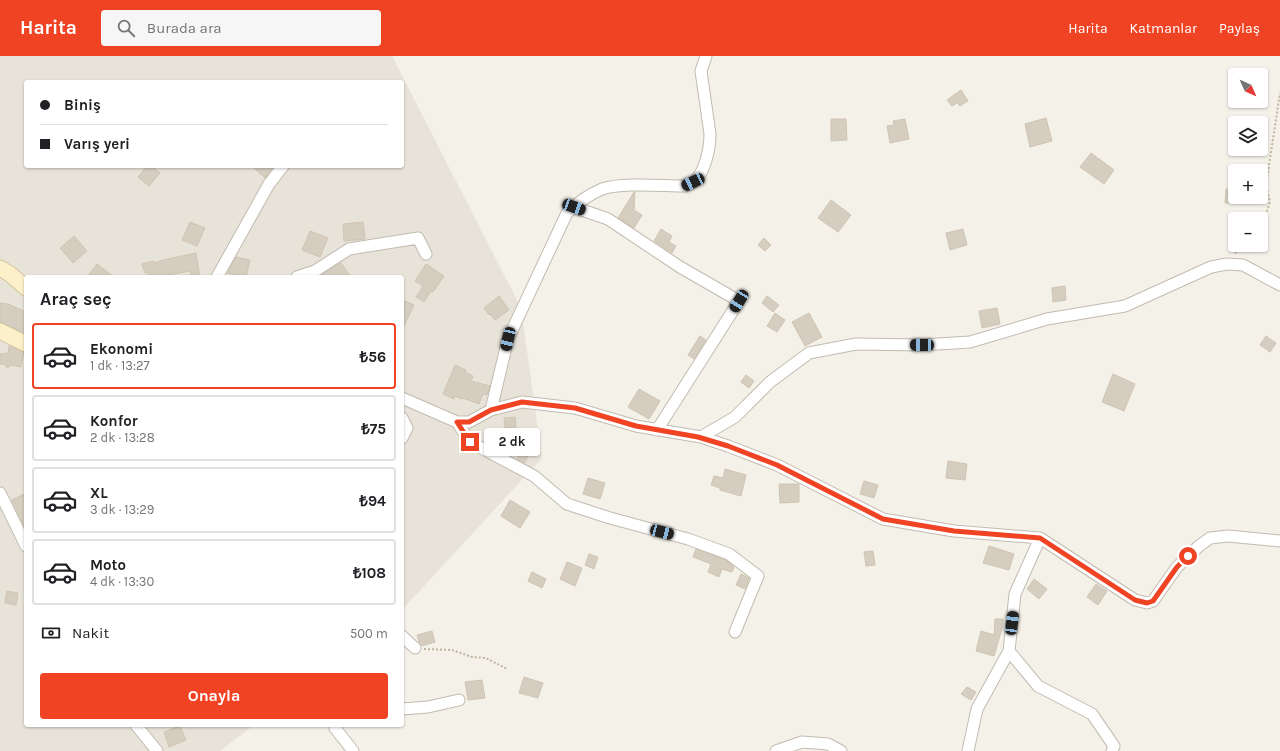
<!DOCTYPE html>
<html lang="tr">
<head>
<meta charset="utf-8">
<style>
  body { margin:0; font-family:Karla,sans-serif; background:#f6f6f6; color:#202124; height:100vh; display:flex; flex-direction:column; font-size:15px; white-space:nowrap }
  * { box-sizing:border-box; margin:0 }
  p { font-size:13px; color:#757577 }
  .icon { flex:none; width:22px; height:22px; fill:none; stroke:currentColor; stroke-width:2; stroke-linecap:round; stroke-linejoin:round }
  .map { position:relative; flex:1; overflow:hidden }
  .side { position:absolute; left:24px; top:219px; width:380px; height:452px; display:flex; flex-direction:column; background:#fff; border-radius:4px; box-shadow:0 1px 3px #0004 }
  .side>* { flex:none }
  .top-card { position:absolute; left:24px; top:24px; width:380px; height:88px; border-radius:4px; box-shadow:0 1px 3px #0004; display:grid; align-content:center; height:88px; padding:0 16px; background:#fff }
  .needle { width:26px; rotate:135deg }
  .buttons { position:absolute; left:1228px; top:12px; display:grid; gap:8px }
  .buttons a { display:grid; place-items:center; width:40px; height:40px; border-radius:4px; background:#fff; box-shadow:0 1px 3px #0004; font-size:20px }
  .end { position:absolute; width:18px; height:18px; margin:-9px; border:5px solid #f04324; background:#fff; box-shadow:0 0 0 2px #fff }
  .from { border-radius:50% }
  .bubble { position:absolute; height:28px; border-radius:4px; background:#fff; box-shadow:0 1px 3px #0004; font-size:13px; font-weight:700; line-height:28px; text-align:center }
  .car { position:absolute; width:12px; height:24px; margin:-12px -6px; border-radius:5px; box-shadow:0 0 3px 1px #0007; background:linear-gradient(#222 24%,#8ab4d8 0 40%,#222 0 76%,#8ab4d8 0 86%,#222 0) }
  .top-card b { display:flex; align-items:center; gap:14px; height:38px; font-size:15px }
  .top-card b+b { border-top:1px solid #e0e0e0 }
  .top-card i { width:10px; height:10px; background:#202124 }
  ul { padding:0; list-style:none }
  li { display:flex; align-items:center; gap:12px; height:66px; margin:0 8px 6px; padding:0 8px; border:2px solid #e0e0e0; border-radius:4px }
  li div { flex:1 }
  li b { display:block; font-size:15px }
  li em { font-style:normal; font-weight:700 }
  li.current { border-color:#f04324 }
  li>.icon { width:36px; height:36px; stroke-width:1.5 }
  h2 { padding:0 16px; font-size:18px; line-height:48px }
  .pay { display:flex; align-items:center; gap:10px; height:44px; padding:0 16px; font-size:15px }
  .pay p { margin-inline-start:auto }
  .action { display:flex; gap:8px; margin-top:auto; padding:8px 16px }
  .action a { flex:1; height:46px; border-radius:4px; background:#f04324; color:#fff; font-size:16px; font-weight:700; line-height:46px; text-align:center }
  header { display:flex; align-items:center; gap:24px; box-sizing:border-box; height:56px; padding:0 20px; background:#f04324; color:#fff }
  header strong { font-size:19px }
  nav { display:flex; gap:22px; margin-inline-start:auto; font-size:14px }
  .search { width:280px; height:36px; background:#f6f6f6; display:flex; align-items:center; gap:10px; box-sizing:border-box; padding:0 14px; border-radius:4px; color:#757577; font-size:15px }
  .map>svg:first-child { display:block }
  .residential { fill:#e8e3d8; fill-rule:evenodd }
  .building { fill:#d5cdbf; stroke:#d0c4b3 }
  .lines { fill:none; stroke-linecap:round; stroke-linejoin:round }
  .street-casing { stroke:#c2bbaf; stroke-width:13 }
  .secondary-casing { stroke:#d1c39b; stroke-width:17 }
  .path { stroke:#c0b49e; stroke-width:2; stroke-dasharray:2 2; stroke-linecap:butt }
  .street { stroke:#fff; stroke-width:11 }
  .secondary { stroke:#fcf0cb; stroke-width:15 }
  .route { stroke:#f04324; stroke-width:5 }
</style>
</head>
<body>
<header>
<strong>Harita</strong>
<div class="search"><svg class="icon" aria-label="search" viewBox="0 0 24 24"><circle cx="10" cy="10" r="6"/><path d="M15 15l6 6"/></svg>Burada ara</div>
<nav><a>Harita</a><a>Katmanlar</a><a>Paylaş</a></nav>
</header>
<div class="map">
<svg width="1280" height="695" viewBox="0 0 1280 695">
  <rect width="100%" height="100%" fill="#f4f1e9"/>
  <path class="residential" d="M0,0H392L521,252L542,402L402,554V221H26V669H254L220,695H0ZM26,26H402V110H26Z"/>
  <path class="building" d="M961,34L968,45L960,50L957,47L952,50L947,44Z
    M1046,62L1052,85L1030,91L1025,68Z
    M831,63H846L847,84L831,85Z
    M905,63L909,83L890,87L887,70L894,69L893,65Z
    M1091,97L1114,114L1104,128L1080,111Z
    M147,110H152L160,117L149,130L138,121Z
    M252,110H274L265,122Z
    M1226,133H1235V147H1225Z
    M634,136H635L634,154L642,159L634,172L618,162Z
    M831,144L851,159L838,176L818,162Z
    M190,166L205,172L197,190L182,184Z
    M363,166L365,183L344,185L343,168Z
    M661,173L672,180L669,186L676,190L672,197L654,185Z
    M963,173L967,189L950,194L946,177Z
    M310,175L328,182L320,201L302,194Z
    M74,180L87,195L73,207L60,192Z
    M764,182L771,189L765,195L758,189Z
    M196,197L200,221H192L190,215L168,219L169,221H149L148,216L145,217L142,208L153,205L154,207L163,204Z
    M236,201L250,204L246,221L227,217Z
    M341,207L351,221H319L324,217Z
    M97,208L114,221H87Z
    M426,208L444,220L433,236L431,235L424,246L416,241L423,230L415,225Z
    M1065,230L1066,244L1053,246L1052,232Z
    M499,240L509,254L495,264L490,258L489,259L484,252Z
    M767,240L779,249L773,256L762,247Z
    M405,245L414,249L402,274V251Z
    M0,247L8,248L26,256V274L24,277L0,266Z
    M997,252L1000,268L982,272L979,255Z
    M775,257L785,264L777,276L767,270Z
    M809,257L822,281L805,290L792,266Z
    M700,280L706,284L694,303L688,299Z
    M1266,280L1276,287L1270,296L1260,289Z
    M9,290L24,296L21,311L10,309L8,312L6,311V309L0,308V298L8,297Z
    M455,309L466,314L465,316L473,320L471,325L490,330L487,339L483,338L479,348L463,342L462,343L455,340L454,343L443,338Z
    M1113,318L1135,328L1124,355L1102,346Z
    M746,319L754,325L749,332L741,326Z
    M639,333L660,345L649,363L628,351Z
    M515,361L516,371L505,372L504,362Z
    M520,397L528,399L525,407L517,403Z
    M948,405L967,408L965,424L946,422Z
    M725,413L746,419L741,440L720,434V432L711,429L714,420L723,422Z
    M588,422L605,427L600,443L583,438Z
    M864,425L878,429L874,442L860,438Z
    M779,428H799V446L780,447Z
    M26,437V474L12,444Z
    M510,444L530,456L520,472L501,460Z
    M989,490L1014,498L1009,514L983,507Z
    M696,493L726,504L734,511L732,516L722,513L719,521L708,516L711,508L693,501Z
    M873,495L875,509L866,510L864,496Z
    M589,498L598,501L594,513L585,509Z
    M567,506L582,512L575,530L560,523Z
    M532,516L546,523L542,532L528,525Z
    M741,518L749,522L745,533L736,529Z
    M1034,523L1047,533L1039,543L1027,533Z
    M1096,528L1107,535L1098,549L1087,541Z
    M7,535L18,537L16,549L5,547Z
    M995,563H1003V569L994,600L976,595L981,575L994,579Z
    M432,575L435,586L422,590L419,586L417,579Z
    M524,621L543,627L538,642L519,637Z
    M482,624L485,642L468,644L465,626Z
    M967,631L976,636L971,644L961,638Z
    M180,670L186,684L169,691L164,676Z"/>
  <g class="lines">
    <g class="street-casing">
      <path id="street" d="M573,151L608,163L680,211L739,245L657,374
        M217,221L269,128L283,110
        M297,221L315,215L349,193L418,182L426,198
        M402,342L457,366H469L491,354L522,346L575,352L636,370L701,381L728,390L777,409L883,463L954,475L1040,482L1135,544L1147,547L1153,545L1177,511L1199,490L1210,482L1228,480L1280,485
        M491,354L508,283L567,157C577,147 588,139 602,133C622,126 663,130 685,130C688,129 691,128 694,126C705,116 710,93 710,78L701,15L706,0
        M402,362L407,372L402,382
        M457,366L470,386L534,420L567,448L610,462L688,483L729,498L758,520L735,576
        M701,381L735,361L770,326L809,297L856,288L922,289L970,286L1047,263L1125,250L1211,211L1227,208L1243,209L1280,229
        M0,437L26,490
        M402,580L415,592
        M1009,595L1038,630L1092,658L1114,690L1112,695
        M402,653L428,651L459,644
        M136,669L157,695
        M335,669V672L353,695
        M776,695L802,686L828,688L841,695
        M968,695L977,653L1009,595L1015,538L1040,482"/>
    </g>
    <g class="secondary-casing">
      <path id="secondary" d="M0,212L10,218L26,232
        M0,275L26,288"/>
    </g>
    <path class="path" d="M1261,166L1265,161L1270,146L1266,129L1280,37
      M1235,197L1242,189
      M424,593L452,594L472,601L486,602L507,613"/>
    <use href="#street" class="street"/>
    <use href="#secondary" class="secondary"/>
  </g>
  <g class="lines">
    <path class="route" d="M470,386L457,366H469L491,354L522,346L575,352L636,370L698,381L728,390L777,409L883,463L954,475L1040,482L1135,544L1147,547L1153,545L1177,511L1188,500"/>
  </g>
</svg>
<div class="buttons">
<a><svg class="needle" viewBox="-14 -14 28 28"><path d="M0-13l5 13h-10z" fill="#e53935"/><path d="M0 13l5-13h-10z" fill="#757577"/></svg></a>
<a><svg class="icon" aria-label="layers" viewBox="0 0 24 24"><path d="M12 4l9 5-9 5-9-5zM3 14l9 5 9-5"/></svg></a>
<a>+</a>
<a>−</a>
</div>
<i class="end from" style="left:1188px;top:500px"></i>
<i class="end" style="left:470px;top:386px"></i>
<div class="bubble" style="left:484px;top:372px;width:56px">2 dk</div>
<i class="car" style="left:693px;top:126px;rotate:245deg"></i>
<i class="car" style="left:574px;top:151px;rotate:110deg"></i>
<i class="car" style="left:739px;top:245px;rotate:212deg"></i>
<i class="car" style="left:508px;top:283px;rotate:193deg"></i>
<i class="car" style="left:922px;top:289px;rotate:271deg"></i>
<i class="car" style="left:662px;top:476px;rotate:105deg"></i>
<i class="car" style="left:1012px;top:567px;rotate:7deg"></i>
<div class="top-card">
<b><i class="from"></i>Biniş</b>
<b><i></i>Varış yeri</b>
</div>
<section class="side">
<h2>Araç seç</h2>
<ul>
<li class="current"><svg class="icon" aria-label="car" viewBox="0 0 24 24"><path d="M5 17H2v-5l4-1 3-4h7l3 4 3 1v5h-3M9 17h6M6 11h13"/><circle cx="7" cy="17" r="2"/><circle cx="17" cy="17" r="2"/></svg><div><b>Ekonomi</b><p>1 dk · 13:27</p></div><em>₺56</em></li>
<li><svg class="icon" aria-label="car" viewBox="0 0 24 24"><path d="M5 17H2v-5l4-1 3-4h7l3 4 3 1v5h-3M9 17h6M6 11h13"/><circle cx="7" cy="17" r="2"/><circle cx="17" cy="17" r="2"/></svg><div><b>Konfor</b><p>2 dk · 13:28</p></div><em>₺75</em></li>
<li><svg class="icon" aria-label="car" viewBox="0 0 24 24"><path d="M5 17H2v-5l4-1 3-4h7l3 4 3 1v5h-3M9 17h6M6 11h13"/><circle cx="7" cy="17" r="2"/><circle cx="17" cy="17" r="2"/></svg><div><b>XL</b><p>3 dk · 13:29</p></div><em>₺94</em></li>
<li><svg class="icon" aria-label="car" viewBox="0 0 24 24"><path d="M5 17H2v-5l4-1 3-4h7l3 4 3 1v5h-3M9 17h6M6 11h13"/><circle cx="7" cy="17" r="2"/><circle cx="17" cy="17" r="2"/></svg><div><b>Moto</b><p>4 dk · 13:30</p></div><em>₺108</em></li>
</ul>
<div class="pay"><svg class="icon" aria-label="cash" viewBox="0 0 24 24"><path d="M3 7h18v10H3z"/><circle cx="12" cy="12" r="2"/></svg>Nakit<p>500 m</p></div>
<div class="action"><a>Onayla</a></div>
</section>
</div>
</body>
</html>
